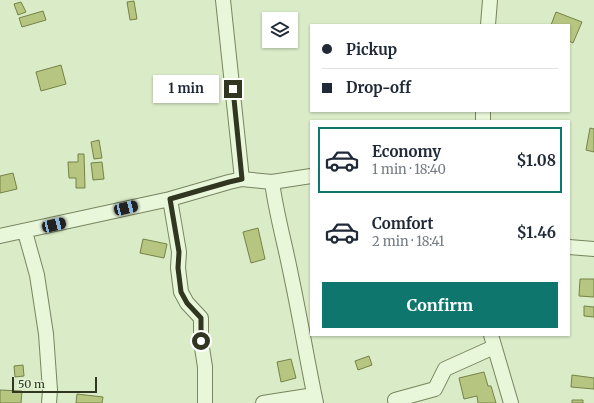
<!DOCTYPE html>
<html lang="en">
<head>
<meta charset="utf-8">
<style>
  body { margin:0; font-family:Merriweather,serif; background:#f6f6f7; color:#1f2937; height:100vh; display:flex; flex-direction:column; font-size:15px; white-space:nowrap }
  * { box-sizing:border-box; margin:0 }
  p { font-size:13px; color:#747a83 }
  .icon { flex:none; width:22px; height:22px; fill:none; stroke:currentColor; stroke-width:2; stroke-linecap:round; stroke-linejoin:round }
  .map { position:relative; flex:1; overflow:hidden }
  .side { position:absolute; left:310px; top:120px; width:260px; height:216px; display:flex; flex-direction:column; background:#fff; border-radius:0px; box-shadow:0 1px 3px #0004 }
  .side>* { flex:none }
  .hud { position:absolute; left:310px; top:24px; width:260px; height:88px; border-radius:0px; box-shadow:0 1px 3px #0004; display:grid; align-content:center; height:88px; padding:0 12px; background:#fff }
  .buttons { position:absolute; left:262px; top:12px; display:grid; gap:8px }
  .buttons a { display:grid; place-items:center; width:36px; height:36px; border-radius:0px; background:#fff; box-shadow:0 1px 3px #0004; font-size:20px }
  .scale { position:absolute; left:12px; bottom:10px; width:85px; box-sizing:border-box; padding-left:4px; border:2px solid #303620; border-top:0; font-size:11px; line-height:14px; white-space:nowrap; color:#303620; -webkit-text-stroke:3px #e4f3d6; paint-order:stroke }
  .end { position:absolute; width:18px; height:18px; margin:-9px; border:5px solid #303620; background:#fff; box-shadow:0 0 0 2px #fff }
  .from { border-radius:50% }
  .bubble { position:absolute; height:28px; border-radius:0px; background:#fff; box-shadow:0 1px 3px #0004; font-size:13px; font-weight:700; line-height:28px; text-align:center }
  .car { position:absolute; width:12px; height:24px; margin:-12px -6px; border-radius:5px; box-shadow:0 0 3px 1px #0007; background:linear-gradient(#222 24%,#8ab4d8 0 40%,#222 0 76%,#8ab4d8 0 86%,#222 0) }
  .hud b { display:flex; align-items:center; gap:14px; height:38px; font-size:15px }
  .hud b+b { border-top:1px solid #e0e1e3 }
  .hud i { width:10px; height:10px; background:#1f2937 }
  ul { padding:7px 0 0; list-style:none }
  li { display:flex; align-items:center; gap:12px; height:66px; margin:0 8px 6px; padding:0 4px; border:2px solid transparent; border-radius:0px }
  li div { flex:1 }
  li b { display:block; font-size:15px }
  li em { font-style:normal; font-weight:700 }
  li.current { border-color:#0f766e }
  li>.icon { width:36px; height:36px; stroke-width:1.5 }
  .button { display:flex; gap:8px; margin-top:auto; padding:8px 12px }
  .button a { flex:1; height:46px; border-radius:0px; background:#0f766e; color:#fff; font-size:16px; font-weight:700; line-height:46px; text-align:center }
  .map>svg:first-child { display:block }
  .building { fill:#b6c580; stroke:#768246 }
  .lines { fill:none; stroke-linecap:round; stroke-linejoin:round }
  .minor-casing { stroke:#78855e; stroke-width:16 }
  .minor { stroke:#e8f6d9; stroke-width:14 }
  .route { stroke:#303620; stroke-width:5 }
</style>
</head>
<body>
<div class="map">
<svg width="594" height="403" viewBox="0 0 594 403">
  <rect width="100%" height="100%" fill="#d9ebc7"/>
  <path class="building" d="M134,1L137,19L130,20L127,2Z
    M21,2L26,12L18,15L14,4Z
    M43,11L46,20L22,27L19,18Z
    M556,12L582,22L573,43L569,41V25H551Z
    M61,65L66,84L41,91L36,72Z
    M590,128L594,129V152L586,150Z
    M99,140L102,158L94,159L91,142Z
    M78,154H84L85,188H76V178H69L68,162H78Z
    M102,162L104,179L93,180L91,163Z
    M13,173L17,189L0,193V176Z
    M258,228L265,259L251,263L243,232Z
    M143,239L167,244L164,258L140,253Z
    M580,279H594V297L579,296Z
    M584,306L594,307V317L584,316Z
    M369,356L372,365L358,370L355,361Z
    M291,359L296,378L281,382L277,362Z
    M23,365L24,376L15,377L14,366Z
    M484,372L488,386H491L496,403H478L477,396L464,399L459,378Z
    M572,375L594,378V389L571,387Z
    M0,390L22,391L21,403H0Z
    M77,394L103,397L102,403H76Z
    M572,400H583V403H572Z"/>
  <g class="lines">
    <g class="minor-casing">
      <path id="minor" d="M223,0L242,179
        M488,25L490,0
        M483,121V111
        M311,176L272,182C276,213 285,244 291,275C300,317 307,360 316,403
        M170,199L179,252L178,268L181,292L187,303L201,318V341L205,367V403
        M25,232L37,275L46,334L50,390L49,403
        M0,236L170,199L229,182L242,179L272,182
        M569,247L594,249
        M491,335L511,403
        M395,400L435,389L445,369L494,347
        M263,403L314,395"/>
    </g>
    <use href="#minor" class="minor"/>
  </g>
  <g class="lines">
    <path class="route" d="M201,341V318L187,303L181,292L178,268L179,252L170,199L229,182L242,179L233,89"/>
  </g>
</svg>
<div class="buttons">
<a><svg class="icon" aria-label="layers" viewBox="0 0 24 24"><path d="M12 4l9 5-9 5-9-5zM3 14l9 5 9-5"/></svg></a>
</div>
<div class="scale">50 m</div>
<i class="end from" style="left:201px;top:341px"></i>
<i class="end" style="left:233px;top:89px"></i>
<div class="bubble" style="left:153px;top:75px;width:66px">1 min</div>
<i class="car" style="left:126px;top:208px;rotate:77deg"></i>
<i class="car" style="left:54px;top:225px;rotate:77deg"></i>
<div class="hud">
<b><i class="from"></i>Pickup</b>
<b><i></i>Drop-off</b>
</div>
<section class="side">
<ul>
<li class="current"><svg class="icon" aria-label="car" viewBox="0 0 24 24"><path d="M5 17H2v-5l4-1 3-4h7l3 4 3 1v5h-3M9 17h6M6 11h13"/><circle cx="7" cy="17" r="2"/><circle cx="17" cy="17" r="2"/></svg><div><b>Economy</b><p>1 min · 18:40</p></div><em>$1.08</em></li>
<li><svg class="icon" aria-label="car" viewBox="0 0 24 24"><path d="M5 17H2v-5l4-1 3-4h7l3 4 3 1v5h-3M9 17h6M6 11h13"/><circle cx="7" cy="17" r="2"/><circle cx="17" cy="17" r="2"/></svg><div><b>Comfort</b><p>2 min · 18:41</p></div><em>$1.46</em></li>
</ul>
<div class="button"><a>Confirm</a></div>
</section>
</div>
</body>
</html>
